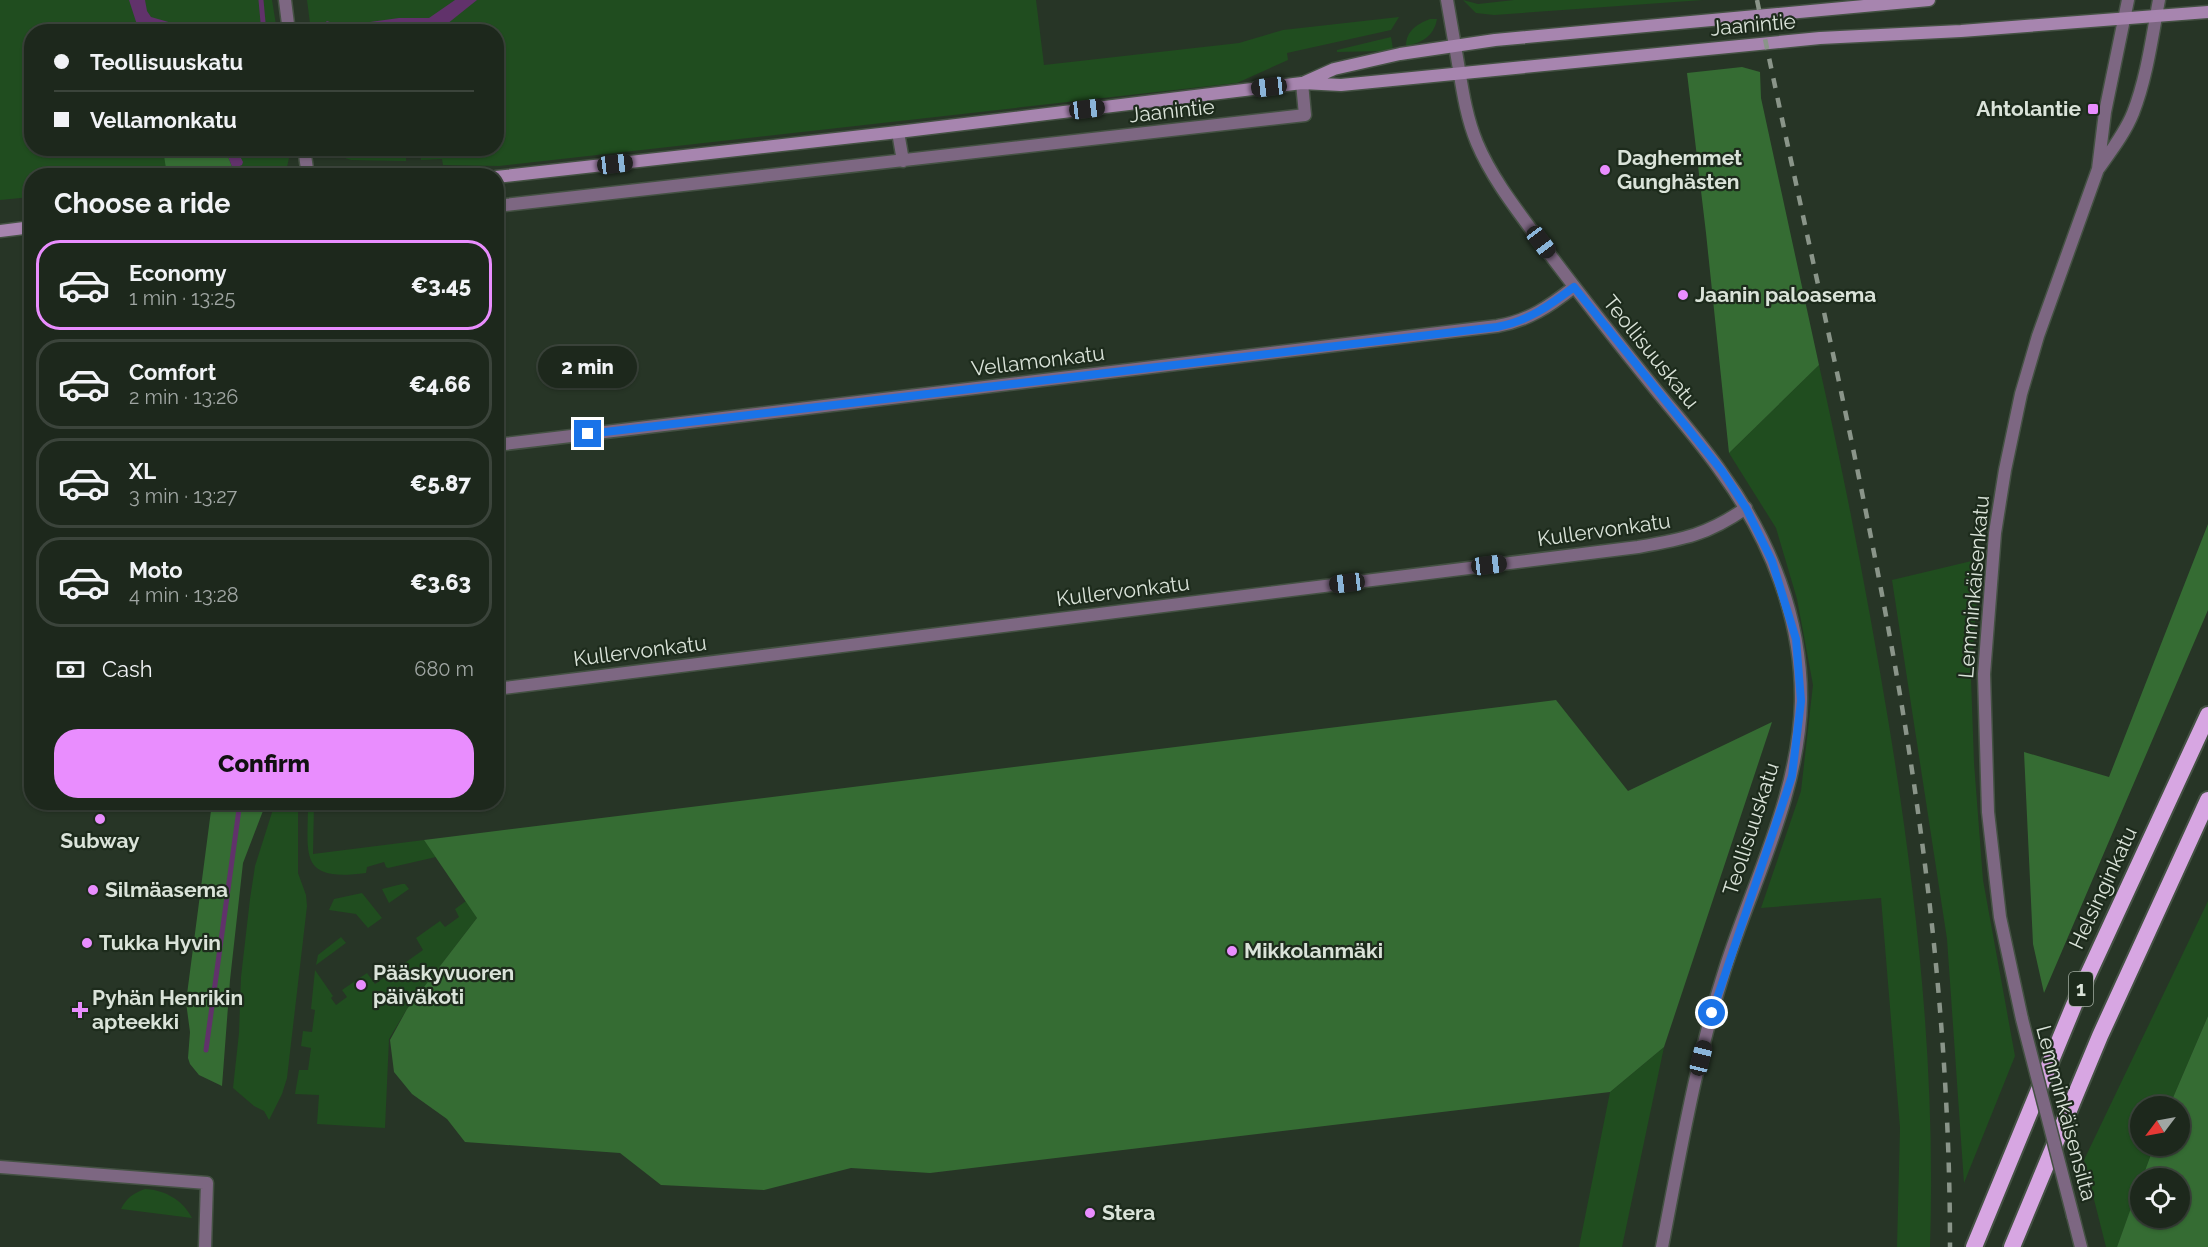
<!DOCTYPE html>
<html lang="en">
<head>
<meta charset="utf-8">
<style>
  body { margin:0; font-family:Raleway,sans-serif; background:#253025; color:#f1f3f6; height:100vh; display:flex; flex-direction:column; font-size:22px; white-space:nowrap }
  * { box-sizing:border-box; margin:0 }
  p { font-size:20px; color:#a0a6a3 }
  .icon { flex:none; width:33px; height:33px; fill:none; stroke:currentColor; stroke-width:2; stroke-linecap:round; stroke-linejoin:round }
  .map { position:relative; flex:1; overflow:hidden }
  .side { position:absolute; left:24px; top:168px; width:480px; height:642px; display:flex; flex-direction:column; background:#1d281c; border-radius:24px; box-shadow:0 2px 4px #0004,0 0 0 2px #3b443b }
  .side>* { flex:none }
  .banner { position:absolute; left:24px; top:24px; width:480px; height:132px; border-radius:24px; box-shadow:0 2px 4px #0004,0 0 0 2px #3b443b; display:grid; align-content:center; height:132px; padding:0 30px; background:#1d281c }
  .needle { width:39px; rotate:238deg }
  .tools { position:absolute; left:2130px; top:1096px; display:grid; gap:12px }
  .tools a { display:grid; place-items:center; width:60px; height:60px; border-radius:50%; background:#1d281c; box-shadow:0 2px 4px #0004,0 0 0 2px #3b443b; font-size:30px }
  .end { position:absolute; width:27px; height:27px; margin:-14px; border:8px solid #1a73e8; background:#fff; box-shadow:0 0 0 3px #fff }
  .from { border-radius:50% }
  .bubble { position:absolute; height:42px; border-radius:21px; background:#1d281c; box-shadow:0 2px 4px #0004,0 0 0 2px #3b443b; font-size:20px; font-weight:800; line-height:42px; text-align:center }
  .car { position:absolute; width:18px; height:36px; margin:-18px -9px; border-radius:8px; box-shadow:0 0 4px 2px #0007; background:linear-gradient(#222 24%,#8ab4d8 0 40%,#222 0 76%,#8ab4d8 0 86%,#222 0) }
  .banner b { display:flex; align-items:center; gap:21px; height:57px; font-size:22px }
  .banner b+b { border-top:2px solid #3b443b }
  .banner i { width:15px; height:15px; background:#f1f3f6 }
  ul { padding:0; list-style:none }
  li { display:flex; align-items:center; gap:18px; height:90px; margin:0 12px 9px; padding:0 18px; border:3px solid #3b443b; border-radius:24px }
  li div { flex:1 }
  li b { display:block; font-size:22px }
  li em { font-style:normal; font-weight:800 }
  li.on { border-color:#e98dfe }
  li>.icon { width:54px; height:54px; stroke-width:1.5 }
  h2 { padding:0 30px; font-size:27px; line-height:72px }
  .pay { display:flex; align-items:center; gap:15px; height:66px; padding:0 30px; font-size:22px }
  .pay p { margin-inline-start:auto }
  .cta { display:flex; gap:12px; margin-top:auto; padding:12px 30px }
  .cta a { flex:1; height:69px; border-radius:24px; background:#e98dfe; color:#111; font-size:24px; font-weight:800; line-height:69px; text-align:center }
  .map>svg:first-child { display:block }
  .green { fill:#204d1f }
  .forest { fill:#356c33 }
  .water { fill:#61326b }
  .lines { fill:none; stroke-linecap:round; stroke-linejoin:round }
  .stream { stroke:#61326b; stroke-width:5 }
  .minor-casing { stroke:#445143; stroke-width:15 }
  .tertiary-casing { stroke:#445143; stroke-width:15 }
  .secondary-casing { stroke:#445143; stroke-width:15 }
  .trunk-casing { stroke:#445143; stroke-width:20 }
  .minor { stroke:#7d6782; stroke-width:12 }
  .tertiary { stroke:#7d6782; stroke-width:12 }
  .secondary { stroke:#a785af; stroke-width:12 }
  .trunk { stroke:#d7a6e2; stroke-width:16 }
  .rail { stroke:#8a9589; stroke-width:4.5; stroke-dasharray:10 10; stroke-linecap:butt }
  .tertiary-bridge-casing { stroke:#445143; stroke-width:15; stroke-linecap:butt }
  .tertiary-bridge { stroke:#7d6782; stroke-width:12 }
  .route { stroke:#1a73e8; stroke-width:8 }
  .poi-dot { fill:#e98dfe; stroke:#1d2b1c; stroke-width:2 }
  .labels { text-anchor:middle; stroke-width:4.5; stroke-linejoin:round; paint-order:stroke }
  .shield { fill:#1d2b1c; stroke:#a1aca0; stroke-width:1.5 }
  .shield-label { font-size:20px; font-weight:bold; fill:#dae3d9 }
  .street-label { font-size:21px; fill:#dae3d9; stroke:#1d2b1c }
  .poi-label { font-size:21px; font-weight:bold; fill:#dae3d9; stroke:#1d2b1c; text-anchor:start }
</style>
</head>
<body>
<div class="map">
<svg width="2208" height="1247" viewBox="0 0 2208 1247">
  <rect width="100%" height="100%" fill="#273526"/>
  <path class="green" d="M0,0H272L277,31L32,32V148L291,149L287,167L281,176H32L31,197L0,200Z
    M307,0H1036L1044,65L1239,43L1283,30L1399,17L1391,30L1287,53L1288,60L1237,83L499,166L443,165L442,159L421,160L420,154L406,155V161L351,160L342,157L345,149L496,148V32L311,31Z
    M1463,0L1478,4L1514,0H1703L1494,15L1476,13Z
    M1430,19H1437C1434,36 1422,43 1406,46C1406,31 1417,24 1430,19Z
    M1391,37L1393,49L1383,51L1337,52V50Z
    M1819,365C1846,484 1869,604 1889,725C1917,897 1936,1072 1930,1247H1897L1900,1128L1881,898L1761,908L1801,791L1813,685L1797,599L1776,528L1729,453Z
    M1980,559L1971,678L1974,763L1983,880L2015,1056L1964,1183L1947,939L1892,580Z
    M275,803H298V873L306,895L307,906L287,1078L282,1094L269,1120L264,1111L254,1106L233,1088L239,1033L241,977L250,899L255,866Z
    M308,803H314L313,854L424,840L436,857L388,868L386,867L384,862L367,867L366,873C298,882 308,856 308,803Z
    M402,884H405L409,889L389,903L382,889Z
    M362,893L382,918L368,928L356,914L329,910L334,899Z
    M466,901L477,918L407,1009L389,1039L385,1128L317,1124L319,1095L295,1094L299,1070H308L311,1048L301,1046L303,1031L312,1032L315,1010L311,1009L315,970L333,996L331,998L336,1005L347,997L342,990L367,973L375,984L423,950L416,938L440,921L445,927L459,917L455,909Z
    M2208,901V1016L2169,1107H2140V1146H2154L2117,1247H2106L2084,1160Z
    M341,937L346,943L316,965L318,955Z
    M1664,1047L1622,1247H1579L1610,1092Z
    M145,1189C165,1190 183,1200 192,1218L121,1209C127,1197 134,1193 145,1189Z"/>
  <path class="forest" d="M1742,67L1760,72L1761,98L1819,365L1729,453L1706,233L1687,73Z
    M163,149H225L233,169L232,175H167Z
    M2208,524V610L2044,993L2033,944L2024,752L2109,777Z
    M1556,700L1628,791L1772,722L1664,1047L1610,1092L930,1173L851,1168L764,1190L661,1185L620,1153L465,1142L447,1119L412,1094L394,1072L390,1040L407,1009L477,918L424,840Z
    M212,803H266L243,863L230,980L222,1086L199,1075L190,1064L188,1058L190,1032L186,1002Z
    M2208,1016V1247H2117L2140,1183V1218H2180V1179H2142L2154,1146H2180V1107H2169Z"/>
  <path class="water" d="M129,0H145L147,11L151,17L200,31H139Z
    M455,0H477L447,24L431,31H323L321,26L327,21L341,26L399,18H429Z
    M225,149L237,150L243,162L242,165L233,169Z"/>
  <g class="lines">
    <path class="stream" d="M261,0L263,22L261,32
      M206,1050L240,802"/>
    <g class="minor-casing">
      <path id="minor" d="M285,0L289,32
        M1447,0L1455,46
        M898,132L903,161
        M304,148L308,176
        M496,206L1305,115L1302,83
        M496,445L1497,326C1528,321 1550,306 1574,287
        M496,689L1638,547C1684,539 1707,535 1746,508
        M0,1167L207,1183L205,1247"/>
    </g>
    <g class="tertiary-casing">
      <path id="tertiary" d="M1455,46C1461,78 1464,112 1477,143C1493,181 1521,215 1545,248C1581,296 1618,343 1656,390C1678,417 1702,444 1722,473C1770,539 1802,619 1801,701C1799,795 1753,881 1725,969C1696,1059 1680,1154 1662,1247
        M2099,168C2111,151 2125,133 2133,113C2147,77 2152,37 2159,0
        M2022,1019L2000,917L1988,812L1984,674L1995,533L2005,470L2021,394L2038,336L2098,169L2105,112L2128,0
        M2073,1216L2081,1247"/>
    </g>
    <g class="secondary-casing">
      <path id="secondary" d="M1305,82L1334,69L1400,54L1495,40L1929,0
        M496,177L898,132L1302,83L1341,85L1820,38L1961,31L2208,12
        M0,231L32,227"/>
    </g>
    <g class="trunk-casing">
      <path id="trunk" d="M1974,1247L2074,1005L2208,715
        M2012,1247L2100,1036L2208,800"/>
    </g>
    <use href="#minor" class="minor"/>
    <use href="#tertiary" class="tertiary"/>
    <use href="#secondary" class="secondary"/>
    <use href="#trunk" class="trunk"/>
    <path class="rail" d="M1757,0C1797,195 1843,389 1880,584C1922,802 1950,1025 1950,1247"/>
    <g class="tertiary-bridge-casing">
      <path id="tertiary-bridge" d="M2022,1019L2073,1216"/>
    </g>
    <use href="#tertiary-bridge" class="tertiary-bridge"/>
  </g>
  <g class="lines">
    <path class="route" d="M588,434L1497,327C1528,321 1549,306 1574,287L1722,471L1746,508L1772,561L1796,639L1801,701L1792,776L1712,1013"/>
  </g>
  <g class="poi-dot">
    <rect x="2087" y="103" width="12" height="12" rx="3"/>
    <circle cx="1605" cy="170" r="6"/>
    <circle cx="1683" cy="295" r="6"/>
    <circle cx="100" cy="819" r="6"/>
    <circle cx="93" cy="890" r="6"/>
    <circle cx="87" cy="943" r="6"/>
    <circle cx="1232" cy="951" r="6"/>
    <circle cx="361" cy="985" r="6"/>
    <path d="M77 1001h6v6h6v6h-6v6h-6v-6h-6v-6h6z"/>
    <circle cx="1090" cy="1213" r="6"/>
  </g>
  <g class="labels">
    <rect class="shield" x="2069" y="972" width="24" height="34" rx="4.5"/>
    <g class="shield-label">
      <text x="2081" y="996">1</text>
    </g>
    <g class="street-label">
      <text transform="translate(1753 25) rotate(-5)" y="7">Jaanintie</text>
      <text transform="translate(1172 111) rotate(-6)" y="7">Jaanintie</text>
      <text transform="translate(1651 352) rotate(51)" y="7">Teollisuuskatu</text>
      <text transform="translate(1038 361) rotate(-7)" y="7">Vellamonkatu</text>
      <text transform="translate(1604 530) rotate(-8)" y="7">Kullervonkatu</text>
      <text transform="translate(1974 587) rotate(-85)" y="7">Lemminkäisenkatu</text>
      <text transform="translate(1123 591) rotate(-7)" y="7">Kullervonkatu</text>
      <text transform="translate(640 651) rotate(-7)" y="7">Kullervonkatu</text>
      <text transform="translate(1751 829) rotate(-72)" y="7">Teollisuuskatu</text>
      <text transform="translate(2103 888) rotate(-65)" y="7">Helsinginkatu</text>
      <text transform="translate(2066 1113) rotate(75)" y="7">Lemminkäisensilta</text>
    </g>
    <g class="poi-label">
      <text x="2081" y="116" text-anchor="end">Ahtolantie</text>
      <text x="1617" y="165">Daghemmet<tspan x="1617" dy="24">Gunghästen</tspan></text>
      <text x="1695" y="302">Jaanin paloasema</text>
      <text x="100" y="848" text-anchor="middle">Subway</text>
      <text x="105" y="897">Silmäasema</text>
      <text x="99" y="950">Tukka Hyvin</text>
      <text x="1244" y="958">Mikkolanmäki</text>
      <text x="373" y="980">Pääskyvuoren<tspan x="373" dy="24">päiväkoti</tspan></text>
      <text x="92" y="1005">Pyhän Henrikin<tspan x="92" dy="24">apteekki</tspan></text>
      <text x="1102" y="1220">Stera</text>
    </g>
  </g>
</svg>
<div class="tools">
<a><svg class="needle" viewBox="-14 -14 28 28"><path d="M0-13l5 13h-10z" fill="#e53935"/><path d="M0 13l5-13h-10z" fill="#a0a6a3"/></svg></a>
<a><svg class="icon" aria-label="locate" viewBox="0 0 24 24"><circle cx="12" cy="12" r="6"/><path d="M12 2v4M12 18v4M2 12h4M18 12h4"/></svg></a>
</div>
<i class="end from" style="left:1712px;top:1013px"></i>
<i class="end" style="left:588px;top:434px"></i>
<div class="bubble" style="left:538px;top:346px;width:99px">2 min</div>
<i class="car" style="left:1269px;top:87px;rotate:263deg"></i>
<i class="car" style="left:1087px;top:109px;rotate:83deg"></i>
<i class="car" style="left:615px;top:164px;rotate:83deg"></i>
<i class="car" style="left:1541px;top:242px;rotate:143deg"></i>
<i class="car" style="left:1489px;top:565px;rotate:83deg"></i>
<i class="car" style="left:1347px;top:583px;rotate:263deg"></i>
<i class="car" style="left:1701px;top:1058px;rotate:14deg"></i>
<div class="banner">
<b><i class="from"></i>Teollisuuskatu</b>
<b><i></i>Vellamonkatu</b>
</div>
<section class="side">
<h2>Choose a ride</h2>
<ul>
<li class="on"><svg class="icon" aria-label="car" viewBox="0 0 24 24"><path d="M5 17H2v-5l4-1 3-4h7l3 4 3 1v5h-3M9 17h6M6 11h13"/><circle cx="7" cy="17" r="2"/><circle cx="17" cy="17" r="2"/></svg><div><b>Economy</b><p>1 min · 13:25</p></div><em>€3.45</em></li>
<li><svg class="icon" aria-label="car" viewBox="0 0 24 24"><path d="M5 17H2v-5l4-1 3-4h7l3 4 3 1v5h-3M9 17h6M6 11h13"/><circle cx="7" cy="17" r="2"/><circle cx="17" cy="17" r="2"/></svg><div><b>Comfort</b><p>2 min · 13:26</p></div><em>€4.66</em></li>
<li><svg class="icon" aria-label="car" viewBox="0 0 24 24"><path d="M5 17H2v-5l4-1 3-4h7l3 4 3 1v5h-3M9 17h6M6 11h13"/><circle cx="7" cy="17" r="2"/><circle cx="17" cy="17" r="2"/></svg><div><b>XL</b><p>3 min · 13:27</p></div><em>€5.87</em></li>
<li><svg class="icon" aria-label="car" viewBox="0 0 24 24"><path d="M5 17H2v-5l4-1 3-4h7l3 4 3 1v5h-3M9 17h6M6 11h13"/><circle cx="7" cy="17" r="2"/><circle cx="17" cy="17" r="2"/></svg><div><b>Moto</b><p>4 min · 13:28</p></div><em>€3.63</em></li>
</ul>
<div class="pay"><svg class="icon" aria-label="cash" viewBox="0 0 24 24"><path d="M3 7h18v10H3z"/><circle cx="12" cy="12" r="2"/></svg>Cash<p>680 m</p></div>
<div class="cta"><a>Confirm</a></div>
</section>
</div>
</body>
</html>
